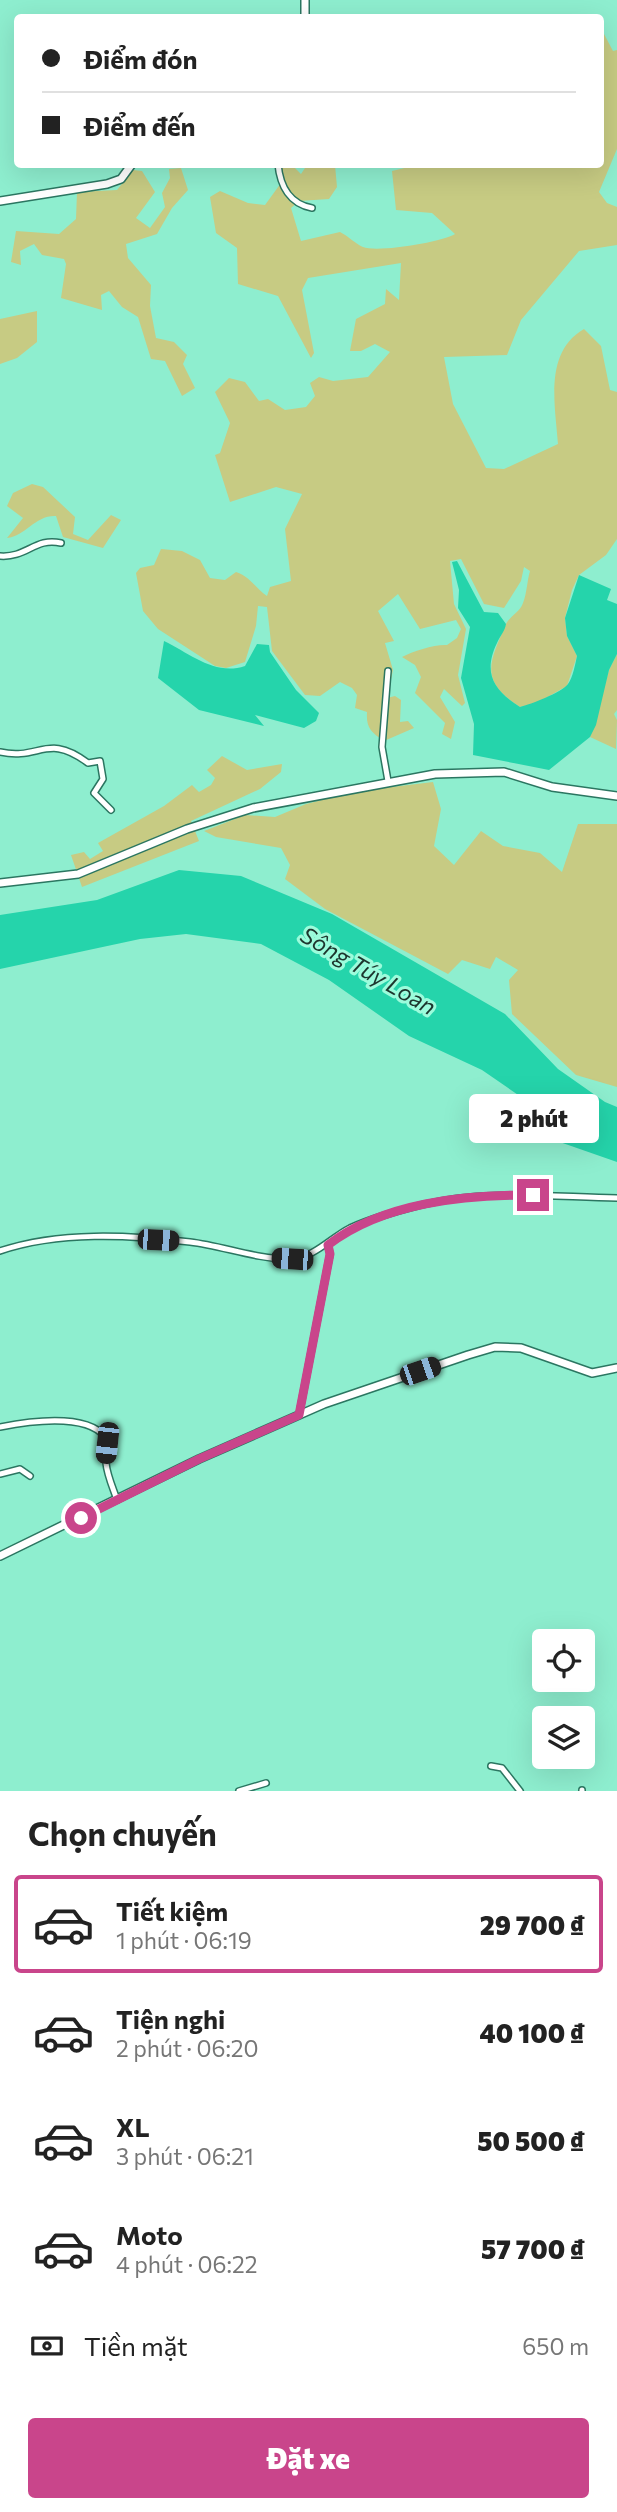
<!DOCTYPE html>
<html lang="vi">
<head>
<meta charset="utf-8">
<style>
  body { margin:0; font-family:Commissioner,sans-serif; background:#f6f6f6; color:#222; height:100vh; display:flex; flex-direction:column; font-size:26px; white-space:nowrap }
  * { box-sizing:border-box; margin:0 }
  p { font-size:23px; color:#767676 }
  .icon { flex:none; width:38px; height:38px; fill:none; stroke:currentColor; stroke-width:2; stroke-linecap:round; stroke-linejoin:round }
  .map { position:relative; height:1791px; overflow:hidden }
  .side { display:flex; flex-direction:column; background:#fff; flex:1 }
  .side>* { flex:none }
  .top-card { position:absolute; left:14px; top:14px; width:590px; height:154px; border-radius:7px; box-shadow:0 7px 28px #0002; display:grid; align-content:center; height:154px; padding:0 28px; background:#fff }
  .buttons { position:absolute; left:532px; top:1629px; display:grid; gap:14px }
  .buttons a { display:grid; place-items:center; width:63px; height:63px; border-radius:7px; background:#fff; box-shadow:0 7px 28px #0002; font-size:35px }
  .end { position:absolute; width:32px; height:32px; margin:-16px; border:9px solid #c9458b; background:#fff; box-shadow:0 0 0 4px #fff }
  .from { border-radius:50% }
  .bubble { position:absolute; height:49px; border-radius:7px; background:#fff; box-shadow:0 7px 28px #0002; font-size:23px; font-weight:800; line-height:49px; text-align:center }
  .car { position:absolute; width:21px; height:42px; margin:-21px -10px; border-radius:9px; box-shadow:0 0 5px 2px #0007; background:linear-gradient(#222 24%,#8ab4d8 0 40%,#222 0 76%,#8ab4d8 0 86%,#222 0) }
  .top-card b { display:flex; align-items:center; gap:24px; height:66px; font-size:26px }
  .top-card b+b { border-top:2px solid #e0e0e0 }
  .top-card i { width:18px; height:18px; background:#222 }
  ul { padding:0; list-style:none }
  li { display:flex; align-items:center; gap:21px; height:98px; margin:0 14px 10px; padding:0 14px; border:4px solid transparent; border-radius:7px }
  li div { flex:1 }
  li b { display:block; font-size:26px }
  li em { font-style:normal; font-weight:800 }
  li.selected { border-color:#c9458b }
  li>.icon { width:63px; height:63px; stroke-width:1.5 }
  h2 { padding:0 28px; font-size:32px; line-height:84px }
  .pay { display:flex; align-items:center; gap:18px; height:77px; padding:0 28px; font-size:26px }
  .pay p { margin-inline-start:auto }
  .primary-button { display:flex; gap:14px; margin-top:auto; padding:14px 28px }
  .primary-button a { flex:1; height:80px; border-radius:7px; background:#c9458b; color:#fff; font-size:28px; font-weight:800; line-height:80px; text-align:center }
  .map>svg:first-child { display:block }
  .green { fill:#c7cb83 }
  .water { fill:#25d4ab }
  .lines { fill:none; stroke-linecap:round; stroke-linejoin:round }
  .street-casing { stroke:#2b7661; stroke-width:8 }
  .secondary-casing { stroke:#2b7661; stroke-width:10 }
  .street { stroke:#fff; stroke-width:5 }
  .secondary { stroke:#fff; stroke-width:7 }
  .route { stroke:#c9458b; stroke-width:9 }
  .labels { text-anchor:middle; stroke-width:6; stroke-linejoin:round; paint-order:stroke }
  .water-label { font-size:23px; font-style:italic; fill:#1c352d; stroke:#9cfcdc }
</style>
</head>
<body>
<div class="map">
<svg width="617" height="1791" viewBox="0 0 617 1791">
  <rect width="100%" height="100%" fill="#8eeecf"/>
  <path class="green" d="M600,34H604L613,51L617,50V149L599,192L607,203L617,207V245L579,251L521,320L507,355L444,357L453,404L486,468L504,469L558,444C555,404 544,352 584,329L601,346L610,390L617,392V539L606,555L579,575L572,590L565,618L567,636L577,656L567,686L537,703L520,707C479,681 489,663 506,624C510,616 520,612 523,603C527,593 527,581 530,571L524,567L521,581L504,608L484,604L461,559L450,561L454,604L466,629L458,675L465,703L462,706L444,689L440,697L455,722L451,739L442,734L445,723L415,693L421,677L415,665L402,657C413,651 436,644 447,645L457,638L461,629L456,620L420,629L398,594L378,611L394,641L385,643L393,670L387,698L395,696L401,700L400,722L408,721L414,728L384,741C371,732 366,728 367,712L355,708L357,695L352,688L340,682L320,696L305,695L272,651L267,607L258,606L256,626L245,662L226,668L215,666L158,629L143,611L136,573L140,568L154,565L161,549L182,551L200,560L210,578L225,580L236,572C251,577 255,588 267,596L270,587L291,581L285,529L302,494L276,487L230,502L215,455L220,453L230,423L215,392L229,378L245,382L259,401L268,399L285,410L306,407L315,396L310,383L319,377L333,381L368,377L390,352L375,344L361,351H350L356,319L385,304L386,289L399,300L401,263L308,278L302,290L314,353L311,358L278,296L238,284L237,248L216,233L210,197L220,191L248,203L265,205L281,183L282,165H292L301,174L307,165H335L337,187L329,199L299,201L291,208L301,241L340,232C348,236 356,244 363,247C377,253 442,242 455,234L432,213L396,210L392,171L421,164H600V50L603,48Z
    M181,168L188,190L172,208L157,234L126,244L128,258L151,285L150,306L156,338L174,342L187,355L183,364L195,388L182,396L165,361L151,359L138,317L122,307L109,291L101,295L102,310L61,298L66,264L64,259L42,255L34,244L20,251L21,265L11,262L16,231L59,234L76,219L77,192L117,190L133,170L142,171L155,192L136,218L150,228L165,207L162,193L170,178L169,169Z
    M37,311V342L17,358L0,364V319Z
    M32,484L43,487L75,517L73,534L88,540L111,515L121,520L103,548L63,537L56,516C35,515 26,536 7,538L23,518L7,506L13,493Z
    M617,654V710L614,714L617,720L616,749L590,737L609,670Z
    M222,756L247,770L282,764L281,772L260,789L191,821L199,841L82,887L71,855L84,852L90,859L103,851L98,843L164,806L192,785L199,792L211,785L215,778L207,770Z
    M433,782L441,809L434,846L454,865L481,831L503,846L540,853L562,872L578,824H617V1087L576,1075L512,1014L509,980L518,970L496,957L490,969L462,960L448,974L325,909L285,879L290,865L281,848L216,837L204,831L245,815L275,817L306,804L358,791Z"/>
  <path class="water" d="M457,561L484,612L498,613L506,624C505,631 500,636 497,643C482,674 495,691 520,707C531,704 561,693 568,684C573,677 575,665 577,656L567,636L565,618L579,575L611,589L607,600L617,604V654L609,670L596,725L590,737L549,770L473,755L474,724L461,678L470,627L458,608L459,590L452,562Z
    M164,641C191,654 215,676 245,666L257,644L269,645L270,652L296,690L319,713L316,721L304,728L255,715L264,726L199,710L158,678Z
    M179,870L241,876L332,914L505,1014L558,1069L605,1102L617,1107V1162L554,1140L524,1099L482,1070L409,1036L329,980L261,944L186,934L140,939L0,969V915L97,900Z"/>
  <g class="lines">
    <g class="street-casing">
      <path id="street" d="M278,164C280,186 290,204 312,208
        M0,556C27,558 35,537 61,543
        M388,671L382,747L388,781
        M0,752C40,761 47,732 88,763L100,761L103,779L94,793L111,810
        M0,1251C59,1231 129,1235 190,1242C223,1246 256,1259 289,1259C315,1258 330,1238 350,1228C372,1218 397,1211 421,1205C485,1189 552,1197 617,1198
        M299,1415L330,1254L328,1245
        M0,1427C25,1422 86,1412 105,1437C111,1444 105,1455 106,1463C107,1475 113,1488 117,1500
        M0,1474L20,1469L30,1476
        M491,1766L502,1768L520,1791
        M582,1790V1791
        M239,1791L266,1783"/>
    </g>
    <g class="secondary-casing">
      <path id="secondary" d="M305,18V0
        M0,201L107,184L121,179L132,164
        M0,883L78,874L187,829L253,808L435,774L504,772L552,787L617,796
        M0,1556L199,1459L324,1404L468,1355L495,1347L521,1348L592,1373L617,1368"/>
    </g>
    <use href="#street" class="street"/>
    <use href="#secondary" class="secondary"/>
  </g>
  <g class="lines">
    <path class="route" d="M81,1518L199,1459L299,1415L330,1254L328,1245C384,1202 464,1195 533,1195"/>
  </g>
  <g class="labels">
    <g class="water-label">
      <text transform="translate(368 971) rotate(30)" y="8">Sông Túy Loan</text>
    </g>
  </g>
</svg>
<div class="buttons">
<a><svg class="icon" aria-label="locate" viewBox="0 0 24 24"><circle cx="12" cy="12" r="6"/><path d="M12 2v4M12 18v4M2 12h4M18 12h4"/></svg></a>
<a><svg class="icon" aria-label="layers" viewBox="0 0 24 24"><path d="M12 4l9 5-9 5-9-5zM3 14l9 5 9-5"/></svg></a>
</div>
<i class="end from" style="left:81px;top:1518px"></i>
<i class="end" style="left:533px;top:1195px"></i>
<div class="bubble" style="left:469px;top:1094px;width:130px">2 phút</div>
<i class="car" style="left:158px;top:1240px;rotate:93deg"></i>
<i class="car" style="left:292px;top:1259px;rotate:274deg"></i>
<i class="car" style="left:420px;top:1371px;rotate:71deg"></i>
<i class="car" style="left:107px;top:1443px;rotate:186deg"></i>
<div class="top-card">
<b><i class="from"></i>Điểm đón</b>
<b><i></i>Điểm đến</b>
</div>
</div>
<section class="side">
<h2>Chọn chuyến</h2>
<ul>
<li class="selected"><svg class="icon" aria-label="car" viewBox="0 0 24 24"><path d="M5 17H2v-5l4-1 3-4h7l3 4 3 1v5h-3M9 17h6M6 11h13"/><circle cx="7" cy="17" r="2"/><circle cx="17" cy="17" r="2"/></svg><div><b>Tiết kiệm</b><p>1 phút · 06:19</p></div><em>29 700 ₫</em></li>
<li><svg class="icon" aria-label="car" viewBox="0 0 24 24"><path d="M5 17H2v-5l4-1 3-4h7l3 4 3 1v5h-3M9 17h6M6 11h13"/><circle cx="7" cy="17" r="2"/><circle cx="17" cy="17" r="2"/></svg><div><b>Tiện nghi</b><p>2 phút · 06:20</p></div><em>40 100 ₫</em></li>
<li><svg class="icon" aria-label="car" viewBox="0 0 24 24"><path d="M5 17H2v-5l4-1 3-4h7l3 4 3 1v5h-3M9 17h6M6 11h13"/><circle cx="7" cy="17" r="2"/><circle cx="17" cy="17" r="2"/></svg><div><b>XL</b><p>3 phút · 06:21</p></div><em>50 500 ₫</em></li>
<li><svg class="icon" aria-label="car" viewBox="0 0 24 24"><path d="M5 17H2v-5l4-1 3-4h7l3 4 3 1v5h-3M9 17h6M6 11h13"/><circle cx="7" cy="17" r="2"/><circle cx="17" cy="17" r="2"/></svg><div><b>Moto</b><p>4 phút · 06:22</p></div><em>57 700 ₫</em></li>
</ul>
<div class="pay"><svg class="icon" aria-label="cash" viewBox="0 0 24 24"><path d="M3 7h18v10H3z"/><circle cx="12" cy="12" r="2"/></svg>Tiền mặt<p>650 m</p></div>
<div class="primary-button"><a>Đặt xe</a></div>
</section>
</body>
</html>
